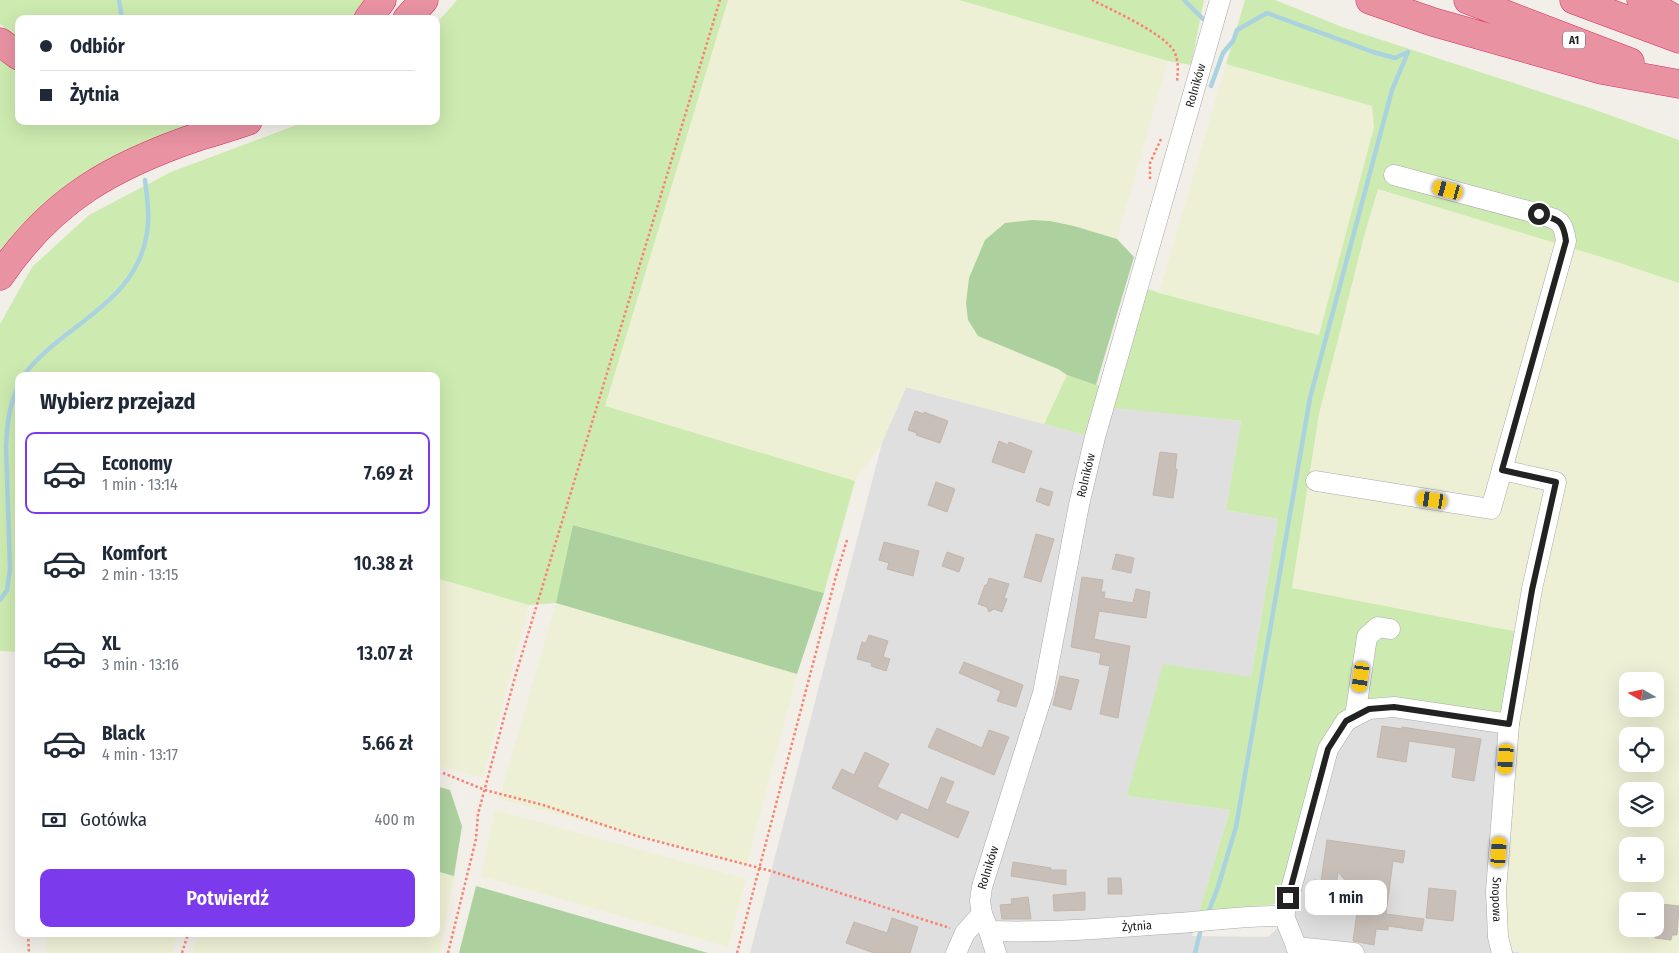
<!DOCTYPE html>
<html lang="pl">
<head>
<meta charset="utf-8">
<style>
  body { margin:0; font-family:"Fira Sans Condensed",sans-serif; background:#f6f6f7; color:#1f2937; height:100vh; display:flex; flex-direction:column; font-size:19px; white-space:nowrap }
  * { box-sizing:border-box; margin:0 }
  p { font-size:16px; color:#747a83 }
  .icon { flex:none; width:28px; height:28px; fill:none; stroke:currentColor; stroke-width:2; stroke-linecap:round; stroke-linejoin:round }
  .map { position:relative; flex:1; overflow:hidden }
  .drawer { position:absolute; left:15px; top:372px; width:425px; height:565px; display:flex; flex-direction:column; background:#fff; border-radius:10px; box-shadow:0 5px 20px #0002 }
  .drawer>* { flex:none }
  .banner { position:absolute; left:15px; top:15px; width:425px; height:110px; border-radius:10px; box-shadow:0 5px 20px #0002; display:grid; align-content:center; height:110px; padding:0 25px; background:#fff }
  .needle { width:32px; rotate:279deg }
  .controls { position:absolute; left:1619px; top:672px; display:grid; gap:10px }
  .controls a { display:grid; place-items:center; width:45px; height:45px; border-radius:10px; background:#fff; box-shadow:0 5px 20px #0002; font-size:25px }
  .end { position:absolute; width:22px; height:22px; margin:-11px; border:6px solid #222; background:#fff; box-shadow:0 0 0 2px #fff }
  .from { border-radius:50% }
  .bubble { position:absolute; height:35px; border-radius:10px; background:#fff; box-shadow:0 5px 20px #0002; font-size:16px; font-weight:600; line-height:35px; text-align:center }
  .car { position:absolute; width:15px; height:30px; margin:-15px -8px; border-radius:6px; box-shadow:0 0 4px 1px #0007; background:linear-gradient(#f5c518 24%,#345 0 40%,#f5c518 0 76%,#345 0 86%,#f5c518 0) }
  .banner b { display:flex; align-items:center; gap:18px; height:48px; font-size:19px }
  .banner b+b { border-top:1px solid #e0e1e3 }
  .banner i { width:12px; height:12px; background:#1f2937 }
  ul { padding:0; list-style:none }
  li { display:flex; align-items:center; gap:15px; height:82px; margin:0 10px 8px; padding:0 15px; border:2px solid transparent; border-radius:10px }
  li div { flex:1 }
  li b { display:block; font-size:19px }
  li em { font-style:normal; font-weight:600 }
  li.current { border-color:#7c3aed }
  li>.icon { width:45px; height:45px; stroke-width:1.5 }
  h2 { padding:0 25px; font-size:22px; line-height:60px }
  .pay { display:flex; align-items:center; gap:12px; height:55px; padding:0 25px; font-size:19px }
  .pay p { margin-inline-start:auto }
  .button { display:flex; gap:10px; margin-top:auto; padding:10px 25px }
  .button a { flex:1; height:58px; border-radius:10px; background:#7c3aed; color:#fff; font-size:20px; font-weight:600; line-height:58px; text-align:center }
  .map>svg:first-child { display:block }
  .residential { fill:#e0dfdf }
  .farmland { fill:#eef0d5; fill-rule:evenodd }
  .grass { fill:#cdebb0 }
  .forest { fill:#add19e }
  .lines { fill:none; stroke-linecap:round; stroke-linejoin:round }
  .stream { stroke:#aad3df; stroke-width:4.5 }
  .building { fill:#c7bfb8; stroke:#c4b6ab }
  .minor-casing { stroke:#a9a9a9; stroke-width:21 }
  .highway-casing { stroke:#dc2a67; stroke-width:29 }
  .path { stroke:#fa8072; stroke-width:2.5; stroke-dasharray:2.5 2.5; stroke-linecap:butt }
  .minor { stroke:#fff; stroke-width:20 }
  .highway { stroke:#e892a2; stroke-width:28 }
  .route { stroke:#222; stroke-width:6 }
  .labels { text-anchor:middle; stroke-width:4; stroke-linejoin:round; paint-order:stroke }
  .shield { fill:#fff; stroke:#646464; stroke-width:1 }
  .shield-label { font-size:11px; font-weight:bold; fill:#222 }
  .street-label { font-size:12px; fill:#222; stroke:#fff }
</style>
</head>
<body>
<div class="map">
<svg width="1679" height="953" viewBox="0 0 1679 953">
  <rect width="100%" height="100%" fill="#f2efe9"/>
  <path class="residential" d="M906,387L1085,435L1095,405L1241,421L1226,510L1278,519L1251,677L1127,796L1230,810L1192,936L1268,937L1294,912L1322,747L1369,704L1515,720L1511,951L1524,953H750L882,443Z"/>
  <path class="farmland" d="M728,0H959L1168,61L1117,239L1074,226L1050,221L966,303L968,320L978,335L1058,369L1067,375L1044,424L906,387L882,443L855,481L605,407Z
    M1226,64L1372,106L1374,127L1319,335L1159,293Z
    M1378,188L1611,260L1679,283V953H1524L1511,951L1503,938L1515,720L1292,588L1319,414L1365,233ZM1628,681H1655V709H1628ZM1628,736H1655V764H1628ZM1628,791H1655V819H1628ZM1628,846H1655V874H1628ZM1628,901H1655V929H1628Z
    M436,578L529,605L483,778L436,765Z
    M556,603L797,674L747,864L499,799Z
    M495,810L746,879L728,947L481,876Z
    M436,871L454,876L440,953H192L198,934H436Z
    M47,934H177L172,953H46Z"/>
  <path class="grass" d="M0,0H368L353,19H19V39L0,24Z
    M457,0H728L605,406L855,481L824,593L574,525L556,603L529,605L436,578V376H19V652L0,651V324L32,267L89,215L171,172L307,121H436V24Z
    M959,0H1204L1191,65L1168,61Z
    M1245,0H1275L1342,27L1590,108L1679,140V283L1611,260L1378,189L1365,233L1319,414L1292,588L1529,634L1515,720L1394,701L1322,748L1276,904L1199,912L1230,810L1127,796L1163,664L1251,677L1278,519L1226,510L1241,421L1095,406L1085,435L1044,424L1067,375L1114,390L1146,288L1159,293L1319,335L1374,127L1372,106L1226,64Z
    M0,56L19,69V121H207L31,217L0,251Z"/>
  <path class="forest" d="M1032,220L1050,221L1074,226L1117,239L1134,257L1096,385L1067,375L1058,369L978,336L968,320L966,303L969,278L985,240L1005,223Z
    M573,525L824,593L797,674L556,603Z
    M436,786L450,790L462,826L454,876L436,871Z
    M476,886L708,953H459Z"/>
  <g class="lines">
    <path class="stream" d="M119,0L122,19
      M1184,0L1203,19
      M1211,86L1223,53L1233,41L1237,30L1267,13L1373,52L1395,58L1408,52
      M23,376C62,324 136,305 147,233C150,216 147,197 145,180
      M0,600L7,590L10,569L6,447C7,424 9,405 19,384
      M1207,916L1218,887L1236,827L1310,398L1392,90L1408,52
      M1195,953L1200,933"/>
  </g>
  <path class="building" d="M915,411L924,414V412L948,421L940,443L916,435L917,433L908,430Z
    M999,441L1008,445L1009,442L1032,451L1024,473L992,462Z
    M1160,452L1177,454L1175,469H1177L1173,498L1153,495Z
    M936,482L955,489L947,512L928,505Z
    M1040,488L1053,492L1049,506L1036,501Z
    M1036,534L1054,539L1041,582L1024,577Z
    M884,542L919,551L913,576L887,569L889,563L879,560Z
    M947,552L964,558L959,572L942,566Z
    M1116,554L1134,558L1131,573L1112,569Z
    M1082,577L1103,580L1101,592H1105L1104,598L1133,603L1136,589L1150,592L1146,618L1099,611L1094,639L1130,646L1118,718L1100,714L1110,666L1099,664L1101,653L1071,647Z
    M989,578L1009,584L1004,598L1007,599L1002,612L994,609L989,612L987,607L978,604L985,585H987Z
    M869,635L888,641L883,657L890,659L886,671L871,666L872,663L857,659L862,642L866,643Z
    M964,662L1023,685L1016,707L997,701L1001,691L959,673Z
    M1060,676L1079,680L1071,710L1053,705Z
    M1382,726L1402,729V727L1481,739L1474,781L1452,777L1456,748L1409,741L1406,762L1377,757Z
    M937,728L982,748L989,730L1009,737L994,775L928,747Z
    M865,752L889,764L877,787L928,810L941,777L954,782L945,803L969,812L958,838L901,812L897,820L832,788L842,769L854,775Z
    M1327,840L1405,851L1403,863L1393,861L1386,914L1424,919L1422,931L1388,926V930L1376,929L1374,945L1353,941L1360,891L1353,890L1338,872L1333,913L1310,910L1314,880L1321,881Z
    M1013,862L1051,868V870H1066V885L1011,876Z
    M1108,878H1121L1122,894H1108Z
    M1429,888L1456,891L1453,921L1426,918Z
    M1085,892V910L1054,911L1053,895Z
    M1028,897L1031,919H1002L1000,905L1012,904L1011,899Z
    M1661,904L1679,906L1677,935H1672L1671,940L1655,938L1657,912L1660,913Z
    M892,918L918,927L910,953H874L846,943L854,922L887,933Z"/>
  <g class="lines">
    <g class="minor-casing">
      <g id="minor">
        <path id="s1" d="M1502,470L1556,482L1532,589L1509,724L1496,891L1498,937L1502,953"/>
        <path d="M1316,481L1491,509L1566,241C1563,219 1558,220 1539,214L1394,175"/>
        <path d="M1355,716L1367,637L1378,627L1390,629"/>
        <path d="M1284,916L1328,749L1346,721L1369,709L1394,707L1509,724"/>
        <path id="s2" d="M989,931C1057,933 1125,927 1192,922C1224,919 1252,915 1284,916L1299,953"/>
        <path d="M1296,947L1354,953"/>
        <path d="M956,953L965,933L982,914"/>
        <path id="s3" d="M996,953L989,931L982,914L980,901L982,887L1043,693L1079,505L1095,437L1220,0"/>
      </g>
    </g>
    <g class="highway-casing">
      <path id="highway" d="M1370,0L1433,22L1602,70L1679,84
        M1468,0L1630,62
        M1574,0L1679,39
        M1641,0L1679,21
        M368,19L382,0
        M407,19L424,0
        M0,42L19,56
        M0,276C52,199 114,165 200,136C216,131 232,127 248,121"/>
    </g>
    <path class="path" d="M1092,0C1112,10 1163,33 1174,51C1179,61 1178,71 1177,81
      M1150,179V163L1161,139
      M443,773L485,790L543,805L637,836L771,871L950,928
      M28,934L29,953
      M182,953L188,934
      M448,953L476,839L478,814L515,677L720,0
      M737,953L836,576L847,540"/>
    <use href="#minor" class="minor"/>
    <use href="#highway" class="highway"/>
  </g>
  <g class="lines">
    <path class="route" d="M1288,898L1328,749L1346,721L1369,709L1394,707L1509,724L1532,590L1556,482L1502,470L1566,241C1563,219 1558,220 1539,214"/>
  </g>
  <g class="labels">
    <rect class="shield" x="1563" y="31.5" width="22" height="17" rx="4"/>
    <g class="shield-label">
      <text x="1574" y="44">A1</text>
    </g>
    <g class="street-label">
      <text dy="4" stroke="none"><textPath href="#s3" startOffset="899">Rolników</textPath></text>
      <text dy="4" stroke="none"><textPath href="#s3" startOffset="494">Rolników</textPath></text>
      <text dy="4" stroke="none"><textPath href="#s3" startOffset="89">Rolników</textPath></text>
      <text dy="4" stroke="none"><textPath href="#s1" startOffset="478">Snopowa</textPath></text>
      <text dy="4" stroke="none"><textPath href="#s2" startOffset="148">Żytnia</textPath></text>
    </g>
  </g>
</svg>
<div class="controls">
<a><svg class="needle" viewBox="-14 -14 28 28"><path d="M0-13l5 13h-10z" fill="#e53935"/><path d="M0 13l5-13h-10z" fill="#747a83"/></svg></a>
<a><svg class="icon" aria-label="locate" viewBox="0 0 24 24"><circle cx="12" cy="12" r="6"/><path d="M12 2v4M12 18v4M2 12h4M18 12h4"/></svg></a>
<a><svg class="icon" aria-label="layers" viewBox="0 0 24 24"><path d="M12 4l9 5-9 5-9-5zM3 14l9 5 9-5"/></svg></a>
<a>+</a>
<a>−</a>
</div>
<i class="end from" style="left:1539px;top:214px"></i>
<i class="end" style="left:1288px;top:898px"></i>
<div class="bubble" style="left:1305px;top:880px;width:82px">1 min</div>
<i class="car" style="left:1448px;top:190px;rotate:285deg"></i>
<i class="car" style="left:1432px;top:500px;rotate:279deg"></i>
<i class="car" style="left:1361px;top:677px;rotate:188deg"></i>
<i class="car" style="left:1506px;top:759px;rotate:184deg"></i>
<i class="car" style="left:1499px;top:852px;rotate:4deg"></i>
<div class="banner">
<b><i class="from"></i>Odbiór</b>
<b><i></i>Żytnia</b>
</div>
<section class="drawer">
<h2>Wybierz przejazd</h2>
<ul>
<li class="current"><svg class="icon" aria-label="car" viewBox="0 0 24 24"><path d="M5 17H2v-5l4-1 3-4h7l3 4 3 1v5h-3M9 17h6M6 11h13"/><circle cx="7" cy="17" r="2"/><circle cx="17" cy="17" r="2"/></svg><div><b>Economy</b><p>1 min · 13:14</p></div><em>7.69 zł</em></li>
<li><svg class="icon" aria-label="car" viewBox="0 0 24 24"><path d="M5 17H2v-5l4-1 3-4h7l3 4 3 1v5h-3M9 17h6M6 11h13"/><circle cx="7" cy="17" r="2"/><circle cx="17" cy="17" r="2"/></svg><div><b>Komfort</b><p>2 min · 13:15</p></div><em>10.38 zł</em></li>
<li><svg class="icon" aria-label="car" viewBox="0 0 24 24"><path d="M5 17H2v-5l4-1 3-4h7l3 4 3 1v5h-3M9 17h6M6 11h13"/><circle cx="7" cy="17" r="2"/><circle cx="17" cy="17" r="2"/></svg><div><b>XL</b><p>3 min · 13:16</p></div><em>13.07 zł</em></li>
<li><svg class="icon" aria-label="car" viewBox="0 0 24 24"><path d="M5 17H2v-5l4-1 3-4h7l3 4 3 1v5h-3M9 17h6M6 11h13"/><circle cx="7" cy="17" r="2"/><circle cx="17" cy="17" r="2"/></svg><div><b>Black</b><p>4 min · 13:17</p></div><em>5.66 zł</em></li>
</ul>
<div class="pay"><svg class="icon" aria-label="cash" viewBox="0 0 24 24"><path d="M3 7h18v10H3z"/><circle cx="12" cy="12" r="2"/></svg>Gotówka<p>400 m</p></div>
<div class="button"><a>Potwierdź</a></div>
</section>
</div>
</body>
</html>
